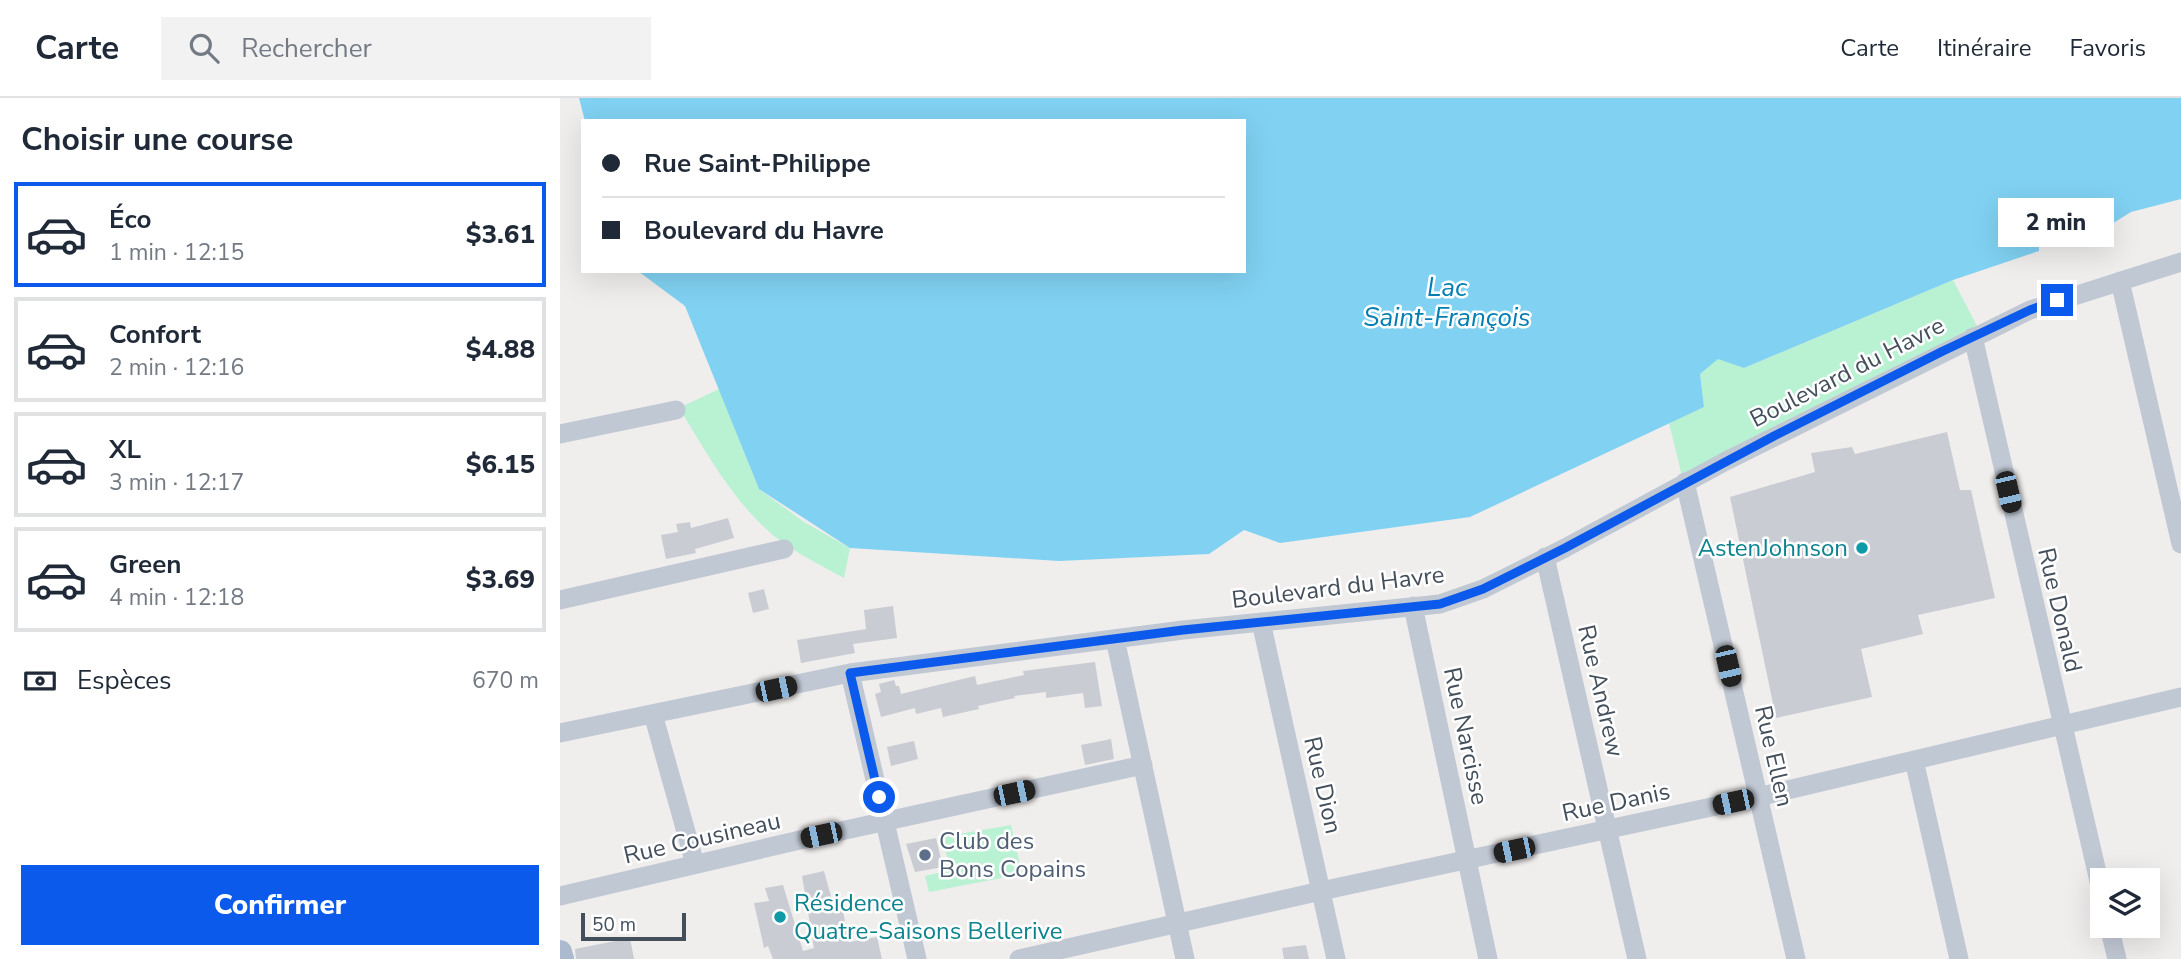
<!DOCTYPE html>
<html lang="fr">
<head>
<meta charset="utf-8">
<style>
  body { margin:0; font-family:"Nunito Sans",sans-serif; background:#f2f2f3; color:#1f2937; height:100vh; display:flex; flex-direction:column; font-size:26px; white-space:nowrap }
  * { box-sizing:border-box; margin:0 }
  p { font-size:23px; color:#747a83 }
  .icon { flex:none; width:38px; height:38px; fill:none; stroke:currentColor; stroke-width:2; stroke-linecap:round; stroke-linejoin:round }
  .map { position:relative; flex:1; overflow:hidden }
  .side { display:flex; flex-direction:column; background:#fff; width:560px }
  .side>* { flex:none }
  .hud { position:absolute; left:21px; top:21px; width:665px; height:154px; border-radius:0px; box-shadow:0 7px 28px #0002; display:grid; align-content:center; height:154px; padding:0 21px; background:#fff }
  .controls { position:absolute; left:1530px; top:770px; display:grid; gap:14px }
  .controls a { display:grid; place-items:center; width:70px; height:70px; border-radius:0px; background:#fff; box-shadow:0 7px 28px #0002; font-size:35px }
  .scale { position:absolute; left:21px; bottom:18px; width:105px; box-sizing:border-box; padding-left:7px; border:4px solid #444f5c; border-top:0; font-size:19px; line-height:24px; white-space:nowrap; color:#444f5c; -webkit-text-stroke:5px #fff; paint-order:stroke }
  .end { position:absolute; width:32px; height:32px; margin:-16px; border:9px solid #0b5aec; background:#fff; box-shadow:0 0 0 4px #fff }
  .from { border-radius:50% }
  .bubble { position:absolute; height:49px; border-radius:0px; background:#fff; box-shadow:0 7px 28px #0002; font-size:23px; font-weight:800; line-height:49px; text-align:center }
  .car { position:absolute; width:21px; height:42px; margin:-21px -10px; border-radius:9px; box-shadow:0 0 5px 2px #0007; background:linear-gradient(#222 24%,#8ab4d8 0 40%,#222 0 76%,#8ab4d8 0 86%,#222 0) }
  .hud b { display:flex; align-items:center; gap:24px; height:66px; font-size:26px }
  .hud b+b { border-top:2px solid #e0e1e3 }
  .hud i { width:18px; height:18px; background:#1f2937 }
  ul { padding:0; list-style:none }
  li { display:flex; align-items:center; gap:21px; height:105px; margin:0 14px 10px; padding:0 7px; border:4px solid #e0e1e3; border-radius:0px }
  li div { flex:1 }
  li b { display:block; font-size:26px }
  li em { font-style:normal; font-weight:800 }
  li.on { border-color:#0b5aec }
  li>.icon { width:63px; height:63px; stroke-width:1.5 }
  h2 { padding:0 21px; font-size:32px; line-height:84px }
  .pay { display:flex; align-items:center; gap:18px; height:77px; padding:0 21px; font-size:26px }
  .pay p { margin-inline-start:auto }
  .button { display:flex; gap:14px; margin-top:auto; padding:14px 21px }
  .button a { flex:1; height:80px; border-radius:0px; background:#0b5aec; color:#fff; font-size:28px; font-weight:800; line-height:80px; text-align:center }
  header { display:flex; align-items:center; gap:42px; box-sizing:border-box; height:98px; padding:0 35px; background:#fff; border-bottom:2px solid #e0e1e3 }
  header strong { font-size:33px }
  nav { display:flex; gap:38px; margin-inline-start:auto; font-size:24px }
  .search { width:490px; height:63px; background:#f2f2f3; display:flex; align-items:center; gap:18px; box-sizing:border-box; padding:0 24px; border-radius:0px; color:#747a83; font-size:26px }
  main { display:flex; flex:1; min-height:0 }
  .map>svg:first-child { display:block }
  .green { fill:#b8f2d3 }
  .water { fill:#81d1f2 }
  .building { fill:#c9ccd3 }
  .lines { fill:none; stroke-linecap:round; stroke-linejoin:round }
  .minor { stroke:#c0c8d4; stroke-width:19 }
  .major { stroke:#abbacf; stroke-width:24 }
  .route { stroke:#0b5aec; stroke-width:9 }
  .culture-dot { fill:#0f9aa8; stroke:#fff; stroke-width:2.5 }
  .service-dot { fill:#5c6f8a; stroke:#fff; stroke-width:2.5 }
  .labels { text-anchor:middle; stroke-width:5; stroke-linejoin:round; paint-order:stroke }
  .street-label { font-size:24px; fill:#444f5c; stroke:#fff }
  .culture-label { font-size:24px; fill:#0d838f; stroke:#fff; text-anchor:end }
  .service-label { font-size:24px; fill:#4e5e75; stroke:#fff; text-anchor:start }
  .water-label { font-size:26px; font-style:italic; fill:#027eb2; stroke:#fff }
</style>
</head>
<body>
<header>
<strong>Carte</strong>
<div class="search"><svg class="icon" aria-label="search" viewBox="0 0 24 24"><circle cx="10" cy="10" r="6"/><path d="M15 15l6 6"/></svg>Rechercher</div>
<nav><a>Carte</a><a>Itinéraire</a><a>Favoris</a></nav>
</header>
<main>
<section class="side">
<h2>Choisir une course</h2>
<ul>
<li class="on"><svg class="icon" aria-label="car" viewBox="0 0 24 24"><path d="M5 17H2v-5l4-1 3-4h7l3 4 3 1v5h-3M9 17h6M6 11h13"/><circle cx="7" cy="17" r="2"/><circle cx="17" cy="17" r="2"/></svg><div><b>Éco</b><p>1 min · 12:15</p></div><em>$3.61</em></li>
<li><svg class="icon" aria-label="car" viewBox="0 0 24 24"><path d="M5 17H2v-5l4-1 3-4h7l3 4 3 1v5h-3M9 17h6M6 11h13"/><circle cx="7" cy="17" r="2"/><circle cx="17" cy="17" r="2"/></svg><div><b>Confort</b><p>2 min · 12:16</p></div><em>$4.88</em></li>
<li><svg class="icon" aria-label="car" viewBox="0 0 24 24"><path d="M5 17H2v-5l4-1 3-4h7l3 4 3 1v5h-3M9 17h6M6 11h13"/><circle cx="7" cy="17" r="2"/><circle cx="17" cy="17" r="2"/></svg><div><b>XL</b><p>3 min · 12:17</p></div><em>$6.15</em></li>
<li><svg class="icon" aria-label="car" viewBox="0 0 24 24"><path d="M5 17H2v-5l4-1 3-4h7l3 4 3 1v5h-3M9 17h6M6 11h13"/><circle cx="7" cy="17" r="2"/><circle cx="17" cy="17" r="2"/></svg><div><b>Green</b><p>4 min · 12:18</p></div><em>$3.69</em></li>
</ul>
<div class="pay"><svg class="icon" aria-label="cash" viewBox="0 0 24 24"><path d="M3 7h18v10H3z"/><circle cx="12" cy="12" r="2"/></svg>Espèces<p>670 m</p></div>
<div class="button"><a>Confirmer</a></div>
</section>
<div class="map">
<svg width="1621" height="861" viewBox="0 0 1621 861">
  <rect width="100%" height="100%" fill="#f0eded"/>
  <path class="green" d="M1393,182L1417,228L1122,378L1109,325L1144,309L1140,276L1158,260L1184,270Z
    M159,291L199,391L244,424L290,450L284,480C257,465 226,451 203,428C168,395 144,350 119,310Z
    M451,727L462,776L369,794L365,778L391,772L381,739Z"/>
  <path class="water" d="M19,0H1621V101L1571,114L1534,137L1479,134V153L1393,182L1184,270L1158,261L1140,276L1144,309L910,419L720,445L684,432L649,456L499,463L290,450L199,391L125,208L78,173H684V23H25Z"/>
  <path class="building" d="M1387,334L1400,392H1411L1435,500L1358,517L1363,536L1301,551L1312,599L1216,620L1170,399L1255,374L1251,355L1292,349L1295,356Z
    M168,420L174,440L135,451L136,455L106,461L101,437L118,434L116,426L130,424L131,430Z
    M204,491L209,511L193,515L188,495Z
    M333,508L337,540L293,546L295,555L241,565L237,542L306,531L304,512Z
    M535,564L542,608L525,610L523,595L486,600V594L454,598L455,600L418,608L419,611L383,619L381,610L356,616L355,610L321,619L315,596L321,594L319,586L334,582L336,588H339L341,596L415,578L417,587L464,577L463,573Z
    M551,641L554,661L525,667L521,647Z
    M354,643L358,661L331,668L327,649Z
    M376,740L383,769L355,774L346,746Z
    M264,773L275,813H283L289,844L317,839L322,861H213L208,848L204,850L194,805L209,803L205,790L223,787L243,853L254,850L242,778Z
    M70,840L74,861H16L15,851Z
    M746,847L749,861H724L722,850Z"/>
  <g class="lines">
    <path class="minor" d="M1560,183L1621,446
      M1413,239L1542,796
      M0,336L116,312
      M1125,384L1236,861
      M985,459L1077,861
      M0,502L224,451
      M853,508L928,861
      M701,524L776,861
      M555,541L625,861
      M290,575L357,861
      M93,616L135,766
      M0,635L290,575L623,532L880,506L923,491L1005,450L1166,363L1470,212L1621,164
      M1354,662L1399,861
      M0,798L240,742L583,667
      M1549,828L1557,861
      M459,861L761,793L1198,699L1621,599"/>
    <path class="major" d="M0,854L2,861"/>
  </g>
  <g class="lines">
    <path class="route" d="M319,699L290,575L623,532L880,506L923,491L1005,450L1214,338L1383,253L1470,212L1497,202"/>
  </g>
  <g class="culture-dot">
    <circle cx="1302" cy="450" r="7"/>
    <circle cx="220" cy="819" r="7"/>
  </g>
  <circle class="service-dot" cx="365" cy="757" r="7"/>
  <g class="labels">
    <g class="street-label">
      <text transform="translate(1287 274) rotate(-27)" y="8">Boulevard du Havre</text>
      <text transform="translate(778 489) rotate(-7)" y="8">Boulevard du Havre</text>
      <text transform="translate(1500 512) rotate(77)" y="8">Rue Donald</text>
      <text transform="translate(1041 593) rotate(77)" y="8">Rue Andrew</text>
      <text transform="translate(906 638) rotate(78)" y="8">Rue Narcisse</text>
      <text transform="translate(1214 658) rotate(77)" y="8">Rue Ellen</text>
      <text transform="translate(763 687) rotate(77)" y="8">Rue Dion</text>
      <text transform="translate(1056 704) rotate(-12)" y="8">Rue Danis</text>
      <text transform="translate(142 740) rotate(-13)" y="8">Rue Cousineau</text>
    </g>
    <g class="culture-label">
      <text x="1288" y="458">AstenJohnson</text>
      <text x="234" y="813" text-anchor="start">Résidence<tspan x="234" dy="28">Quatre-Saisons Bellerive</tspan></text>
    </g>
    <g class="service-label">
      <text x="379" y="751">Club des<tspan x="379" dy="28">Bons Copains</tspan></text>
    </g>
    <g class="water-label">
      <text x="887" y="198">Lac<tspan x="887" dy="30">Saint-François</tspan></text>
    </g>
  </g>
</svg>
<div class="controls">
<a><svg class="icon" aria-label="layers" viewBox="0 0 24 24"><path d="M12 4l9 5-9 5-9-5zM3 14l9 5 9-5"/></svg></a>
</div>
<div class="scale">50 m</div>
<i class="end from" style="left:319px;top:699px"></i>
<i class="end" style="left:1497px;top:202px"></i>
<div class="bubble" style="left:1438px;top:100px;width:116px">2 min</div>
<i class="car" style="left:1448px;top:394px;rotate:167deg"></i>
<i class="car" style="left:1168px;top:568px;rotate:167deg"></i>
<i class="car" style="left:216px;top:591px;rotate:78deg"></i>
<i class="car" style="left:454px;top:695px;rotate:78deg"></i>
<i class="car" style="left:1173px;top:704px;rotate:258deg"></i>
<i class="car" style="left:261px;top:737px;rotate:258deg"></i>
<i class="car" style="left:954px;top:752px;rotate:258deg"></i>
<div class="hud">
<b><i class="from"></i>Rue Saint-Philippe</b>
<b><i></i>Boulevard du Havre</b>
</div>
</div>
</main>
</body>
</html>
